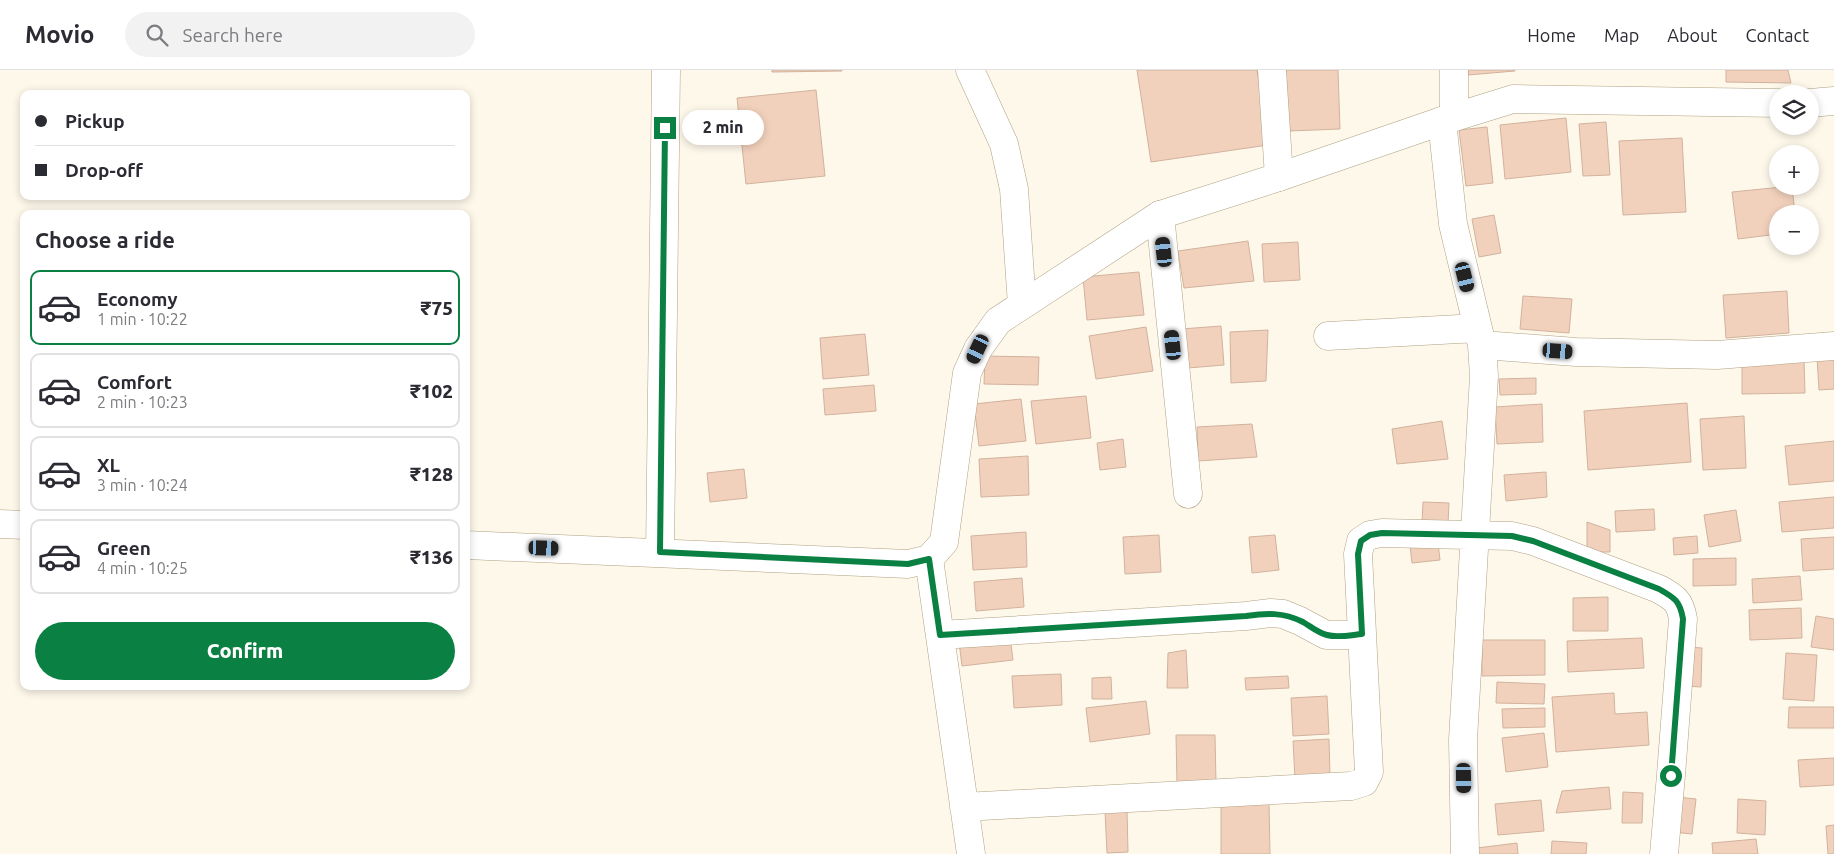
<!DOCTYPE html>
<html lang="en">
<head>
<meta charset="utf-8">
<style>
  body { margin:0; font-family:Ubuntu,sans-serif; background:#f2f2f3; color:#2b2b33; height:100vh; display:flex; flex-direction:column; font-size:19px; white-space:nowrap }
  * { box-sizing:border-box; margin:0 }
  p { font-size:16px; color:#7c7c81 }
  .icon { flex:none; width:28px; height:28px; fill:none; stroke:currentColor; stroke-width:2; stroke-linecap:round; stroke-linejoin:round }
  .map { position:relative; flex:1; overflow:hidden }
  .panel { position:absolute; left:20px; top:140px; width:450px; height:480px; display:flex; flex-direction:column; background:#fff; border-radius:10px; box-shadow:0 2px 8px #0003 }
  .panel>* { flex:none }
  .hud { position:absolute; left:20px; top:20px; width:450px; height:110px; border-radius:10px; box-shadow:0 2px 8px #0003; display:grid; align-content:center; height:110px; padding:0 15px; background:#fff }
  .tools { position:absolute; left:1769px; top:15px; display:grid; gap:10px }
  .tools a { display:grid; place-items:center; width:50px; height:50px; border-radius:50%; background:#fff; box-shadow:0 2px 8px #0003; font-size:25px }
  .end { position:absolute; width:22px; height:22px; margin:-11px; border:6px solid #0b8043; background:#fff; box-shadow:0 0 0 2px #fff }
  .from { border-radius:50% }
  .bubble { position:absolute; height:35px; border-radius:18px; background:#fff; box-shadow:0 2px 8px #0003; font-size:16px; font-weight:800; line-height:35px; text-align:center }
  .car { position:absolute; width:15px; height:30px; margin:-15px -8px; border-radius:6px; box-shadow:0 0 4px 1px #0007; background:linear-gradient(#222 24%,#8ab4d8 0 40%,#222 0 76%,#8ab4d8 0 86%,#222 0) }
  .hud b { display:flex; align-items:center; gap:18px; height:48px; font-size:19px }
  .hud b+b { border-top:1px solid #e1e1e2 }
  .hud i { width:12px; height:12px; background:#2b2b33 }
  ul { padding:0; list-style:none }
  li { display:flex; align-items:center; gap:15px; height:75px; margin:0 10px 8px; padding:0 5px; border:2px solid #e1e1e2; border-radius:10px }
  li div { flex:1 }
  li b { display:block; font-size:19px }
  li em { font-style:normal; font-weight:800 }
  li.selected { border-color:#0b8043 }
  li>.icon { width:45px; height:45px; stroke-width:1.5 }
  h2 { padding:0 15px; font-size:22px; line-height:60px }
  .cta { display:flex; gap:10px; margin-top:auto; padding:10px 15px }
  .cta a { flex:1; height:58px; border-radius:30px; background:#0b8043; color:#fff; font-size:20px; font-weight:800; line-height:58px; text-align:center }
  header { display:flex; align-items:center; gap:30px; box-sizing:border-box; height:70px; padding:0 25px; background:#fff; border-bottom:1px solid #e1e1e2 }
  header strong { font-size:24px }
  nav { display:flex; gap:28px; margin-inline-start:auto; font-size:18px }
  .search { width:350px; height:45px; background:#f2f2f3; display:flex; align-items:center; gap:12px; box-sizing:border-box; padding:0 18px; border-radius:28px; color:#7c7c81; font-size:19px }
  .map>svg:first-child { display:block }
  .building { fill:#f2d1bc; stroke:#d1b29d }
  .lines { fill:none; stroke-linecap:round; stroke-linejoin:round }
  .street-casing { stroke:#afa182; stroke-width:29 }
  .secondary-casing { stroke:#afa182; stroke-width:29 }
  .street { stroke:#fff; stroke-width:28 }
  .secondary { stroke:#fff; stroke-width:28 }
  .route { stroke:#0b8043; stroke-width:6 }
</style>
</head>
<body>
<header>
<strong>Movio</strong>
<div class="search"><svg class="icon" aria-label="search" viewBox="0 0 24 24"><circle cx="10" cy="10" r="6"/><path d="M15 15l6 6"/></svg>Search here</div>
<nav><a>Home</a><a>Map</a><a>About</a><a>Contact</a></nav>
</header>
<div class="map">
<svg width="1834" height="784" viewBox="0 0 1834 784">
  <rect width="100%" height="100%" fill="#fef8eb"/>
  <path class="building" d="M772,0H842V1L772,2Z
    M1137,0H1257L1268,75L1151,92Z
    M1286,0H1338L1340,59L1289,61Z
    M1468,0H1515V1L1468,5Z
    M1726,0H1788L1791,13L1726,12Z
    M816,20L825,106L746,114L737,28Z
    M1566,48L1571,102L1505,109L1500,55Z
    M1606,52L1610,105L1583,106L1579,54Z
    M1487,57L1493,113L1466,116L1459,60Z
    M1682,68L1686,142L1623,145L1619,71Z
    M1792,116L1795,144H1778V164L1738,169L1732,122Z
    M1494,145L1501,183L1479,187L1472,149Z
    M1248,171L1254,211L1184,218L1178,181Z
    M1298,172L1300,210L1264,212L1262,174Z
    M1139,202L1144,245L1087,250L1083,207Z
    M1787,221L1789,263L1726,268L1723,225Z
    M1523,226L1572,229L1569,263L1520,259Z
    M1221,256L1224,295L1188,298L1181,259Z
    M1146,257L1153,301L1096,309L1089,266Z
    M1268,260L1266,311L1231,313L1230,262Z
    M865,264L869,305L823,309L820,268Z
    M985,286L1039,287L1038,315L984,314Z
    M1834,286V319L1819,320L1817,287Z
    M1804,290L1805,323L1742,324V291Z
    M1536,308V324L1500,325L1499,309Z
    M874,315L876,341L825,345L823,319Z
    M1086,326L1091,368L1036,374L1031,331Z
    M1021,329L1026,371L979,376L974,334Z
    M1687,333L1691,392L1588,400L1584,341Z
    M1542,334L1543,372L1497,374L1495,337Z
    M1744,346L1746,398L1703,400L1700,349Z
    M1442,351L1448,389L1397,394L1392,359Z
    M1252,354L1257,387L1198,391L1197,357Z
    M1123,369L1126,397L1100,400L1097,373Z
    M1834,371V411L1789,415L1785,376Z
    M1028,386L1029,425L981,427L979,389Z
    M744,399L747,428L710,432L707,403Z
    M1546,402L1547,427L1506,431L1504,405Z
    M1834,427V458L1782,462L1779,432Z
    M1423,432L1449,433L1448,454L1422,453Z
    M1654,439L1655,460L1616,462L1615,441Z
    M1736,440L1741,471L1709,477L1704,445Z
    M1587,452L1610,460V482H1587Z
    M1026,462L1027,497L973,500L971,466Z
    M1159,465L1161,502L1125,504L1123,467Z
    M1275,465L1279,500L1252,503L1249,467Z
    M1697,466L1698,483L1674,485L1673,468Z
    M1834,467V499L1803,501L1801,469Z
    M1438,473L1440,490L1412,493L1410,476Z
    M1736,488V515L1693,516V489Z
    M1800,506L1802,530L1753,533L1752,509Z
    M1022,508L1024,537L976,541L974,512Z
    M1608,527V561H1573V528Z
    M1801,538L1802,568L1750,570L1749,540Z
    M1816,546L1834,549V580L1811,577Z
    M1010,567L1013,590L962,596L959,572Z
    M1642,568L1644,598L1568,602L1567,571Z
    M1482,570H1545V605L1482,606Z
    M1687,577L1702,578L1701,617L1685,616Z
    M1186,580L1188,618H1167L1168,583Z
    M1786,583L1817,585L1814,631L1783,629Z
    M1061,604L1062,635L1014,638L1012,606Z
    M1288,606L1289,618L1246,620L1245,608Z
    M1111,607L1112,629H1092V608Z
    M1497,612L1545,614L1544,634L1496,633Z
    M1614,623L1615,644L1647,642L1649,675L1556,682L1552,627Z
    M1327,626L1329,664L1293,666L1291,628Z
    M1146,631L1150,664L1090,672L1086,638Z
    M1789,637H1834V658H1788Z
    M1545,638V657L1503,658L1502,639Z
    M1544,663L1548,697L1506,702L1502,668Z
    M1176,665H1215L1216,713H1177Z
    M1329,669L1330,707L1295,709L1293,671Z
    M1834,688V715L1800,717L1798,690Z
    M1609,717L1611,739L1556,743L1562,721Z
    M1623,722L1643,723L1642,753H1622Z
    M1677,727L1696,729L1692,764L1673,762Z
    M1738,729L1766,731L1765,765L1737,763Z
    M1541,730L1544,761L1498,765L1495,734Z
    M1269,733L1270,784H1221V735Z
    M1127,740L1128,782L1107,783L1105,741Z
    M1834,755V784H1828L1826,756Z
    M1756,769L1758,784H1713L1712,773Z
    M1552,771L1587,773L1586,784H1551Z
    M1517,773L1518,784H1478L1477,778Z"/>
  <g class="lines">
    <g class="street-casing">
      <path id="street" d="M970,0L1004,74L1014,119L1022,235
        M1272,0L1279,107
        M1454,47V0
        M1442,51L1453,154L1482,275L1484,306L1463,670L1465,784
        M1160,145L1188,424
        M1328,266L1478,258
        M1482,275L1576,282L1717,285L1834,276
        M929,489L971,784
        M940,565L1246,546L1271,543L1283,544L1300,551L1326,565H1362
        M964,737L1313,718L1351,716L1364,712L1369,702L1358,484L1361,471L1370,465L1382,463L1512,466L1533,471L1659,519C1675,528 1680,531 1683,549L1671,705L1664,784"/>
    </g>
    <g class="secondary-casing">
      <path id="secondary" d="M1810,33L1834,31
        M0,454L24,455
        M466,475L908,494L929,489L944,472L967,303L978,279L998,251L1160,145L1279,107L1442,51L1513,29L1778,33
        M660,483L666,0"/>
    </g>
    <use href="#street" class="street"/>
    <use href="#secondary" class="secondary"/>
  </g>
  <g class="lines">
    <path class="route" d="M665,58L660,482L908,494L929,489L940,565L1246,546C1266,543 1283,542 1303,552C1310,556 1318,563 1327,565C1338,568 1351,565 1362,564L1358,484L1361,471L1370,465L1382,463L1512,466L1533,471L1659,519C1675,528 1680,531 1683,549L1671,706"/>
  </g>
</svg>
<div class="tools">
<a><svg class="icon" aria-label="layers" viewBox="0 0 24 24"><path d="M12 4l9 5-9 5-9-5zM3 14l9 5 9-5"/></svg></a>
<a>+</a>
<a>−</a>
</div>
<i class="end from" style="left:1671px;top:706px"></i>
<i class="end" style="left:665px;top:58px"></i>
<div class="bubble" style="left:682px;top:40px;width:82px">2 min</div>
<i class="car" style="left:1164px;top:182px;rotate:354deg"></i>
<i class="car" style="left:1465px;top:207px;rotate:166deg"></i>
<i class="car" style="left:1173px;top:275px;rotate:354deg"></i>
<i class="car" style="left:978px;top:279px;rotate:205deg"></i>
<i class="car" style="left:1558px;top:281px;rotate:94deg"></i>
<i class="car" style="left:544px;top:478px;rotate:92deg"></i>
<i class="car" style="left:1464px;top:708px;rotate:179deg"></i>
<div class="hud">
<b><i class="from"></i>Pickup</b>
<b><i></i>Drop-off</b>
</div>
<section class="panel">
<h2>Choose a ride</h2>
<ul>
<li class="selected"><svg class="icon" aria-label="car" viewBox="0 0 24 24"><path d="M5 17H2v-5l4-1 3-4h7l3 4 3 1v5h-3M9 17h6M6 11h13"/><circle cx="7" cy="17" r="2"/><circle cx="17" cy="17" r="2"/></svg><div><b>Economy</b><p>1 min · 10:22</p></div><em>₹75</em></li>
<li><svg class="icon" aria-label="car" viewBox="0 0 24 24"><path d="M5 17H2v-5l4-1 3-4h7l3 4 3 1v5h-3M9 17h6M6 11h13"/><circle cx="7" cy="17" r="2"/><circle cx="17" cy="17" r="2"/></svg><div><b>Comfort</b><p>2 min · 10:23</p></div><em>₹102</em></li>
<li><svg class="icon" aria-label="car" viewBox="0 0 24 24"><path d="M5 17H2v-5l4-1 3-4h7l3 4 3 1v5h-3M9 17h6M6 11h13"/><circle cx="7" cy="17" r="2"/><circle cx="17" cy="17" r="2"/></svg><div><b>XL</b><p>3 min · 10:24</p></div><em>₹128</em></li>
<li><svg class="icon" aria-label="car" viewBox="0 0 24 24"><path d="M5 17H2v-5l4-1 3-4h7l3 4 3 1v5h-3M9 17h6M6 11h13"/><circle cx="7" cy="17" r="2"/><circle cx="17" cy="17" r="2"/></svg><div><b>Green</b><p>4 min · 10:25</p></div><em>₹136</em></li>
</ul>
<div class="cta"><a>Confirm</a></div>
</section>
</div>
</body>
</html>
